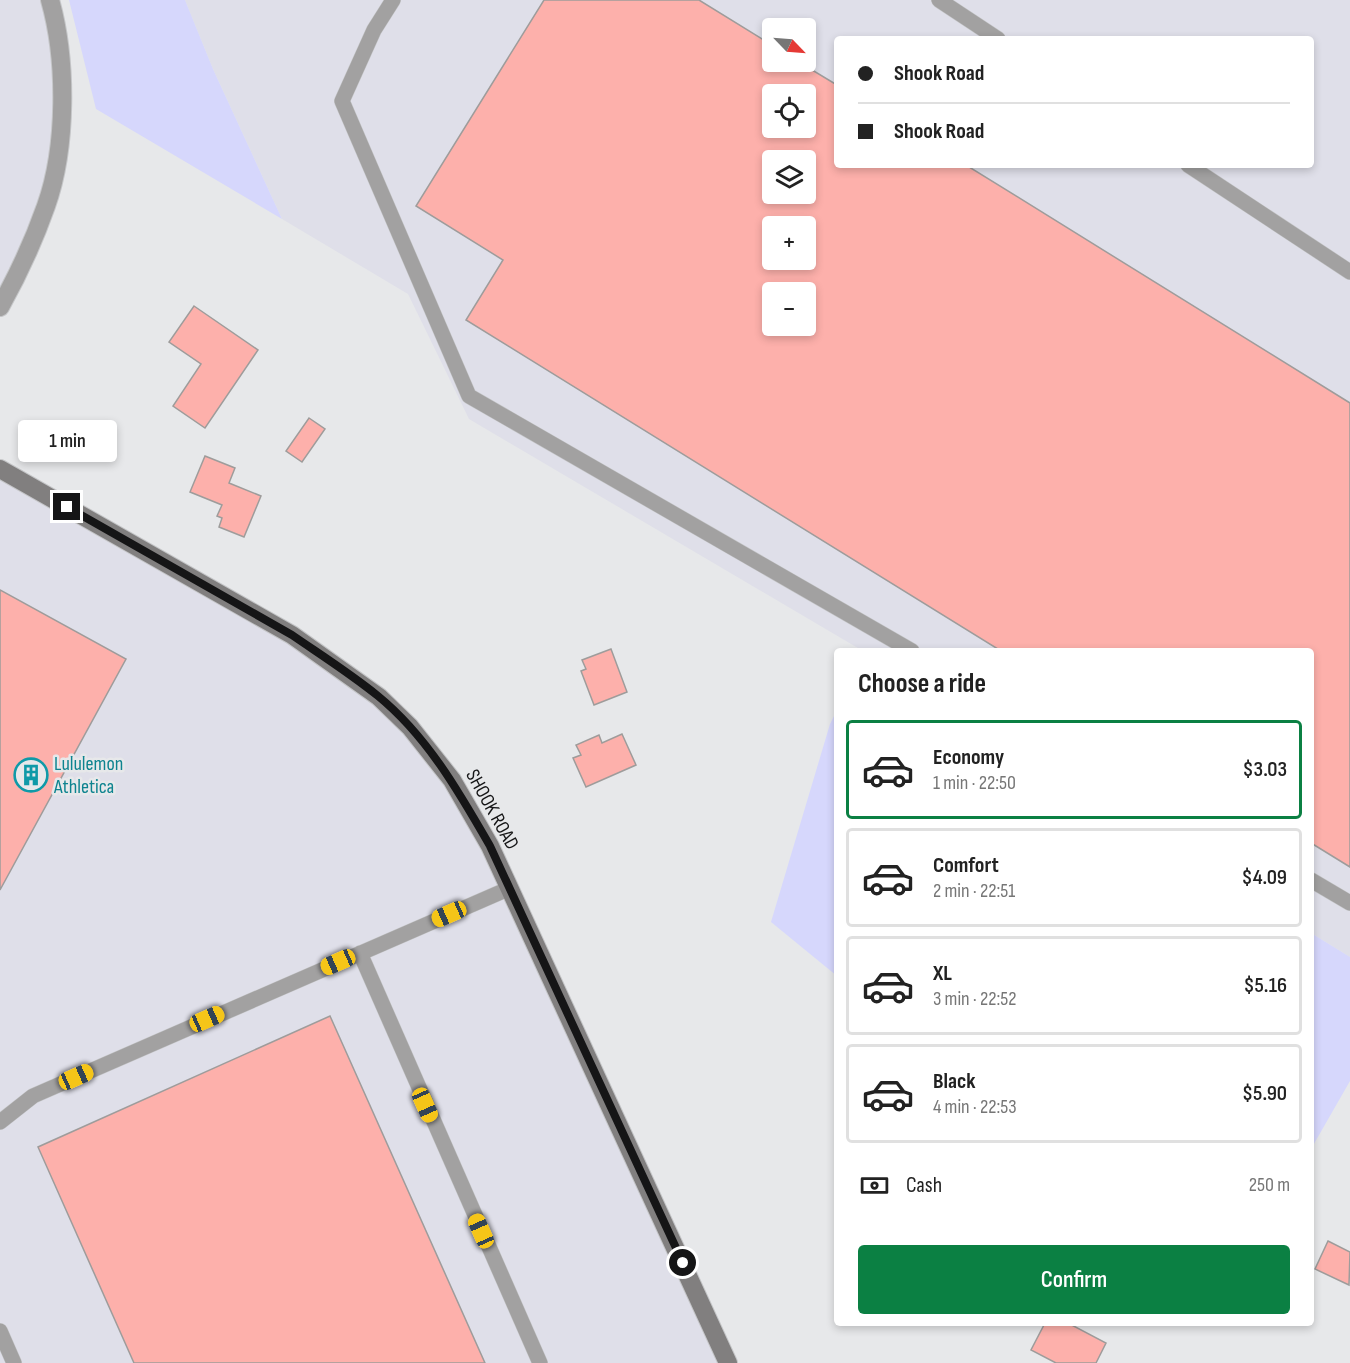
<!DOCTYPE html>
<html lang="en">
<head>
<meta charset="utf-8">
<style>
  body { margin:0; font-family:"Sofia Sans Condensed",sans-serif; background:#f6f6f6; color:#222; height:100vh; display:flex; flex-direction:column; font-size:22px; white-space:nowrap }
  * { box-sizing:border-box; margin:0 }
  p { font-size:20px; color:#767676 }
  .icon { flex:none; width:33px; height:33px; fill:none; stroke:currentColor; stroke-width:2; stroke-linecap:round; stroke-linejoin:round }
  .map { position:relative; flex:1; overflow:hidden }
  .drawer { position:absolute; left:834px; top:648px; width:480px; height:678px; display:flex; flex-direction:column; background:#fff; border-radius:6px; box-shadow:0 3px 9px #0003 }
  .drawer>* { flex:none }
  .guide { position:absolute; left:834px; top:36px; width:480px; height:132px; border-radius:6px; box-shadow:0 3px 9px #0003; display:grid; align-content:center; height:132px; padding:0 24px; background:#fff }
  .needle { width:39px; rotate:115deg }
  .tools { position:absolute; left:762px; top:18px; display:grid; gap:12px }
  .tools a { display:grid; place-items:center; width:54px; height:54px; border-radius:6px; background:#fff; box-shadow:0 3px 9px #0003; font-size:30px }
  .end { position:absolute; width:27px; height:27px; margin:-14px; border:8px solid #151516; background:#fff; box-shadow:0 0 0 3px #fff }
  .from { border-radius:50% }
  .bubble { position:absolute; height:42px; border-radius:6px; background:#fff; box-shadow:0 3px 9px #0003; font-size:20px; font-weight:600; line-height:42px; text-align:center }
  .car { position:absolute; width:18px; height:36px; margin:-18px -9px; border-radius:8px; box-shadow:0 0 4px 2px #0007; background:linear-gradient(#f5c518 24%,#345 0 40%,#f5c518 0 76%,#345 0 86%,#f5c518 0) }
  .guide b { display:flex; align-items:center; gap:21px; height:57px; font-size:22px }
  .guide b+b { border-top:2px solid #e0e0e0 }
  .guide i { width:15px; height:15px; background:#222 }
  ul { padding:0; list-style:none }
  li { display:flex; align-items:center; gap:18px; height:99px; margin:0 12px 9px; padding:0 12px; border:3px solid #e0e0e0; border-radius:6px }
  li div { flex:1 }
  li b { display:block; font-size:22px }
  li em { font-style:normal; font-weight:600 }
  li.current { border-color:#0b8043 }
  li>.icon { width:54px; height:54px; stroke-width:1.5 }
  h2 { padding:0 24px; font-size:27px; line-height:72px }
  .pay { display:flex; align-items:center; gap:15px; height:66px; padding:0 24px; font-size:22px }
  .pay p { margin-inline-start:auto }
  .primary-button { display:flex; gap:12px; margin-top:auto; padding:12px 24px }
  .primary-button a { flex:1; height:69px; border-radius:6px; background:#0b8043; color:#fff; font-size:24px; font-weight:600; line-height:69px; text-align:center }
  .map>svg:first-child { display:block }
  .built { fill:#dfdfe9; fill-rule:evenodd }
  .green { fill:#d6d7fc }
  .building { fill:#fdb0ab; stroke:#9e9c9b; stroke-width:1.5; fill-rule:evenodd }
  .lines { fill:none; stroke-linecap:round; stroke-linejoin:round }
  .lane-casing { stroke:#c5c6c8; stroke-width:16 }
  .street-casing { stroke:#c5c6c8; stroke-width:20 }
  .secondary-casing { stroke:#c5c6c8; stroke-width:20 }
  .lane { stroke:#a2a1a1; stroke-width:15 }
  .street { stroke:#a2a1a1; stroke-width:18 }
  .secondary { stroke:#817f7f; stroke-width:18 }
  .route { stroke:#151516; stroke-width:8 }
  .labels { text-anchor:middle; stroke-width:5; stroke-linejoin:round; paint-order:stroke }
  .culture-label { font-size:20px; fill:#0d838f; stroke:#e7e8ea; text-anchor:start }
  .street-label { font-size:20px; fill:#151516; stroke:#e7e8ea }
</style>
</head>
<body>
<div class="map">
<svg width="1350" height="1363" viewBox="0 0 1350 1363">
  <rect width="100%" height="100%" fill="#e7e8ea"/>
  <path class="built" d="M0,0H50L58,157L0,307Z
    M185,0H1350V957L1311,933V651H863L469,419L408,294L282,219L213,69ZM772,28H806V62H772ZM837,39H1311V165H837ZM772,94H806V128H772ZM772,160H806V194H772ZM772,226H806V260H772ZM772,292H806V326H772Z
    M0,469L341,668L452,780L728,1363H0Z"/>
  <path class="green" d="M69,0H185L213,69L282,219L96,109Z
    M837,710V976L771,922L830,724Z
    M1311,933L1350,957V1081L1311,1149Z"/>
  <path class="building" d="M544,0H699L772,45V62H799L837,85V165H966L1350,403V867L1311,843V651H1001L466,320L503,260L416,206ZM772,94H806V128H772ZM772,160H806V194H772ZM772,226H806V260H772ZM772,292H806V326H772Z
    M194,306L258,350L205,428L173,406L201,364L169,342Z
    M309,418L325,429L302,462L286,451Z
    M205,456L235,468L229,483L261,496L244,537L219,527L222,518L217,516L222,505L190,492Z
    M0,590L126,659L0,890Z
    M611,649L627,692L594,705L581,671L586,669L582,660Z
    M622,734L636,765L586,787L573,758L581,755L576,745L599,735L602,743Z
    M330,1016L485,1363H134L38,1147Z
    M1328,1241L1350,1252L1349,1285L1315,1269Z
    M1045,1323H1068L1106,1343L1096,1363H1056L1031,1350Z"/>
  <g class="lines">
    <g class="lane-casing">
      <path id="lane" d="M393,0L374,30L342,101L469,396L912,651
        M939,0L998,39
        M1188,165L1350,272
        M1311,880L1350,903
        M360,953L540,1363
        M0,1122L33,1096L510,888
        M0,1331L14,1363"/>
    </g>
    <g class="street-casing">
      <path id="street" d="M0,307C18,275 34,240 46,206C67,147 67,60 50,0"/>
    </g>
    <g class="secondary-casing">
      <path id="secondary" d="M0,469L292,635L379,697L410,727L452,780L490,846L728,1363"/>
    </g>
    <use href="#lane" class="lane"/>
    <use href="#street" class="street"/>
    <use href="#secondary" class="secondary"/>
  </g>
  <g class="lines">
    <path class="route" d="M67,507L292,635C321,655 351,674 378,696C427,736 459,792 490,846L683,1263"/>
  </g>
  <defs>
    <g id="building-ring" transform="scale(1.725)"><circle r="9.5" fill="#e7e8ea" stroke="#0f9aa8" stroke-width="1.5"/><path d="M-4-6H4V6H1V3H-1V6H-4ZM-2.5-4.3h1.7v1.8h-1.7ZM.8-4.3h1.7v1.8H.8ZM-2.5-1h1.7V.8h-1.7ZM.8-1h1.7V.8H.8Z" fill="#0f9aa8"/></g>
  </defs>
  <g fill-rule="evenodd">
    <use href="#building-ring" x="31" y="775"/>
  </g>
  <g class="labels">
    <g class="culture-label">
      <text x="54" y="770">Lululemon<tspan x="54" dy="23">Athletica</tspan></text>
    </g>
    <g class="street-label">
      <text transform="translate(493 809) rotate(61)" y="7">SHOOK ROAD</text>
    </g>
  </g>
</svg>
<div class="tools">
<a><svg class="needle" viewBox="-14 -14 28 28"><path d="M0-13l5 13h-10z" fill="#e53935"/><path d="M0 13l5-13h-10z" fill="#767676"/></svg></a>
<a><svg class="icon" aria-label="locate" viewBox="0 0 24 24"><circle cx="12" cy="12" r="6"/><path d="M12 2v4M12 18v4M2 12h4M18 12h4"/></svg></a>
<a><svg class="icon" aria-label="layers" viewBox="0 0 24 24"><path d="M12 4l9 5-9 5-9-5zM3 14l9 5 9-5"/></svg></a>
<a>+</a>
<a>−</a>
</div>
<i class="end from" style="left:683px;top:1263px"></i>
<i class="end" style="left:67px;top:507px"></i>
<div class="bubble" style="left:18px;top:420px;width:99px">1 min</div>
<i class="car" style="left:449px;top:914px;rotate:246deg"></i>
<i class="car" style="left:338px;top:962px;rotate:246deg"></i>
<i class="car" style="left:207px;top:1019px;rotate:66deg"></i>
<i class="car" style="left:76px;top:1077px;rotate:66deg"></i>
<i class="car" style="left:425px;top:1105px;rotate:156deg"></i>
<i class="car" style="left:481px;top:1231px;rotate:336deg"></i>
<div class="guide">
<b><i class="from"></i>Shook Road</b>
<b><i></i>Shook Road</b>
</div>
<section class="drawer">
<h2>Choose a ride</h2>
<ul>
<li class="current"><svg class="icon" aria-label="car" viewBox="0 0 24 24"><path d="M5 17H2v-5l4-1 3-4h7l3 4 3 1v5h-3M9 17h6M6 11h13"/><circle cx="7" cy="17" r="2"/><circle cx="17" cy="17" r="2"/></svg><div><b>Economy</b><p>1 min · 22:50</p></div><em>$3.03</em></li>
<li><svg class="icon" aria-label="car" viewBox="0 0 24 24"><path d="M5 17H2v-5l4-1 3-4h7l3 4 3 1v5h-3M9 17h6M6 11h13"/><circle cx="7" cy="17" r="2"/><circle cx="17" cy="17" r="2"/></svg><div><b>Comfort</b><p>2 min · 22:51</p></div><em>$4.09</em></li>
<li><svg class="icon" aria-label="car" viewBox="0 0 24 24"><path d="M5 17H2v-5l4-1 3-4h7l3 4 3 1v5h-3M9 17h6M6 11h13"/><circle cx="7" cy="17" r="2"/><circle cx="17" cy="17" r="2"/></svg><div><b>XL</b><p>3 min · 22:52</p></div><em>$5.16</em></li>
<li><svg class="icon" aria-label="car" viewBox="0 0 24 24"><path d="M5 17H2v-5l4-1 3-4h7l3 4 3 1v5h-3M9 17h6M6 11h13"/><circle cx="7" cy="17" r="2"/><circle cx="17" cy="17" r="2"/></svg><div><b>Black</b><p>4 min · 22:53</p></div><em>$5.90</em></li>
</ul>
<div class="pay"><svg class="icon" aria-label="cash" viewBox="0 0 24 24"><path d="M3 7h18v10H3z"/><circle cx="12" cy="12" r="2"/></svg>Cash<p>250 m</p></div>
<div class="primary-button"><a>Confirm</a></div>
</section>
</div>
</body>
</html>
